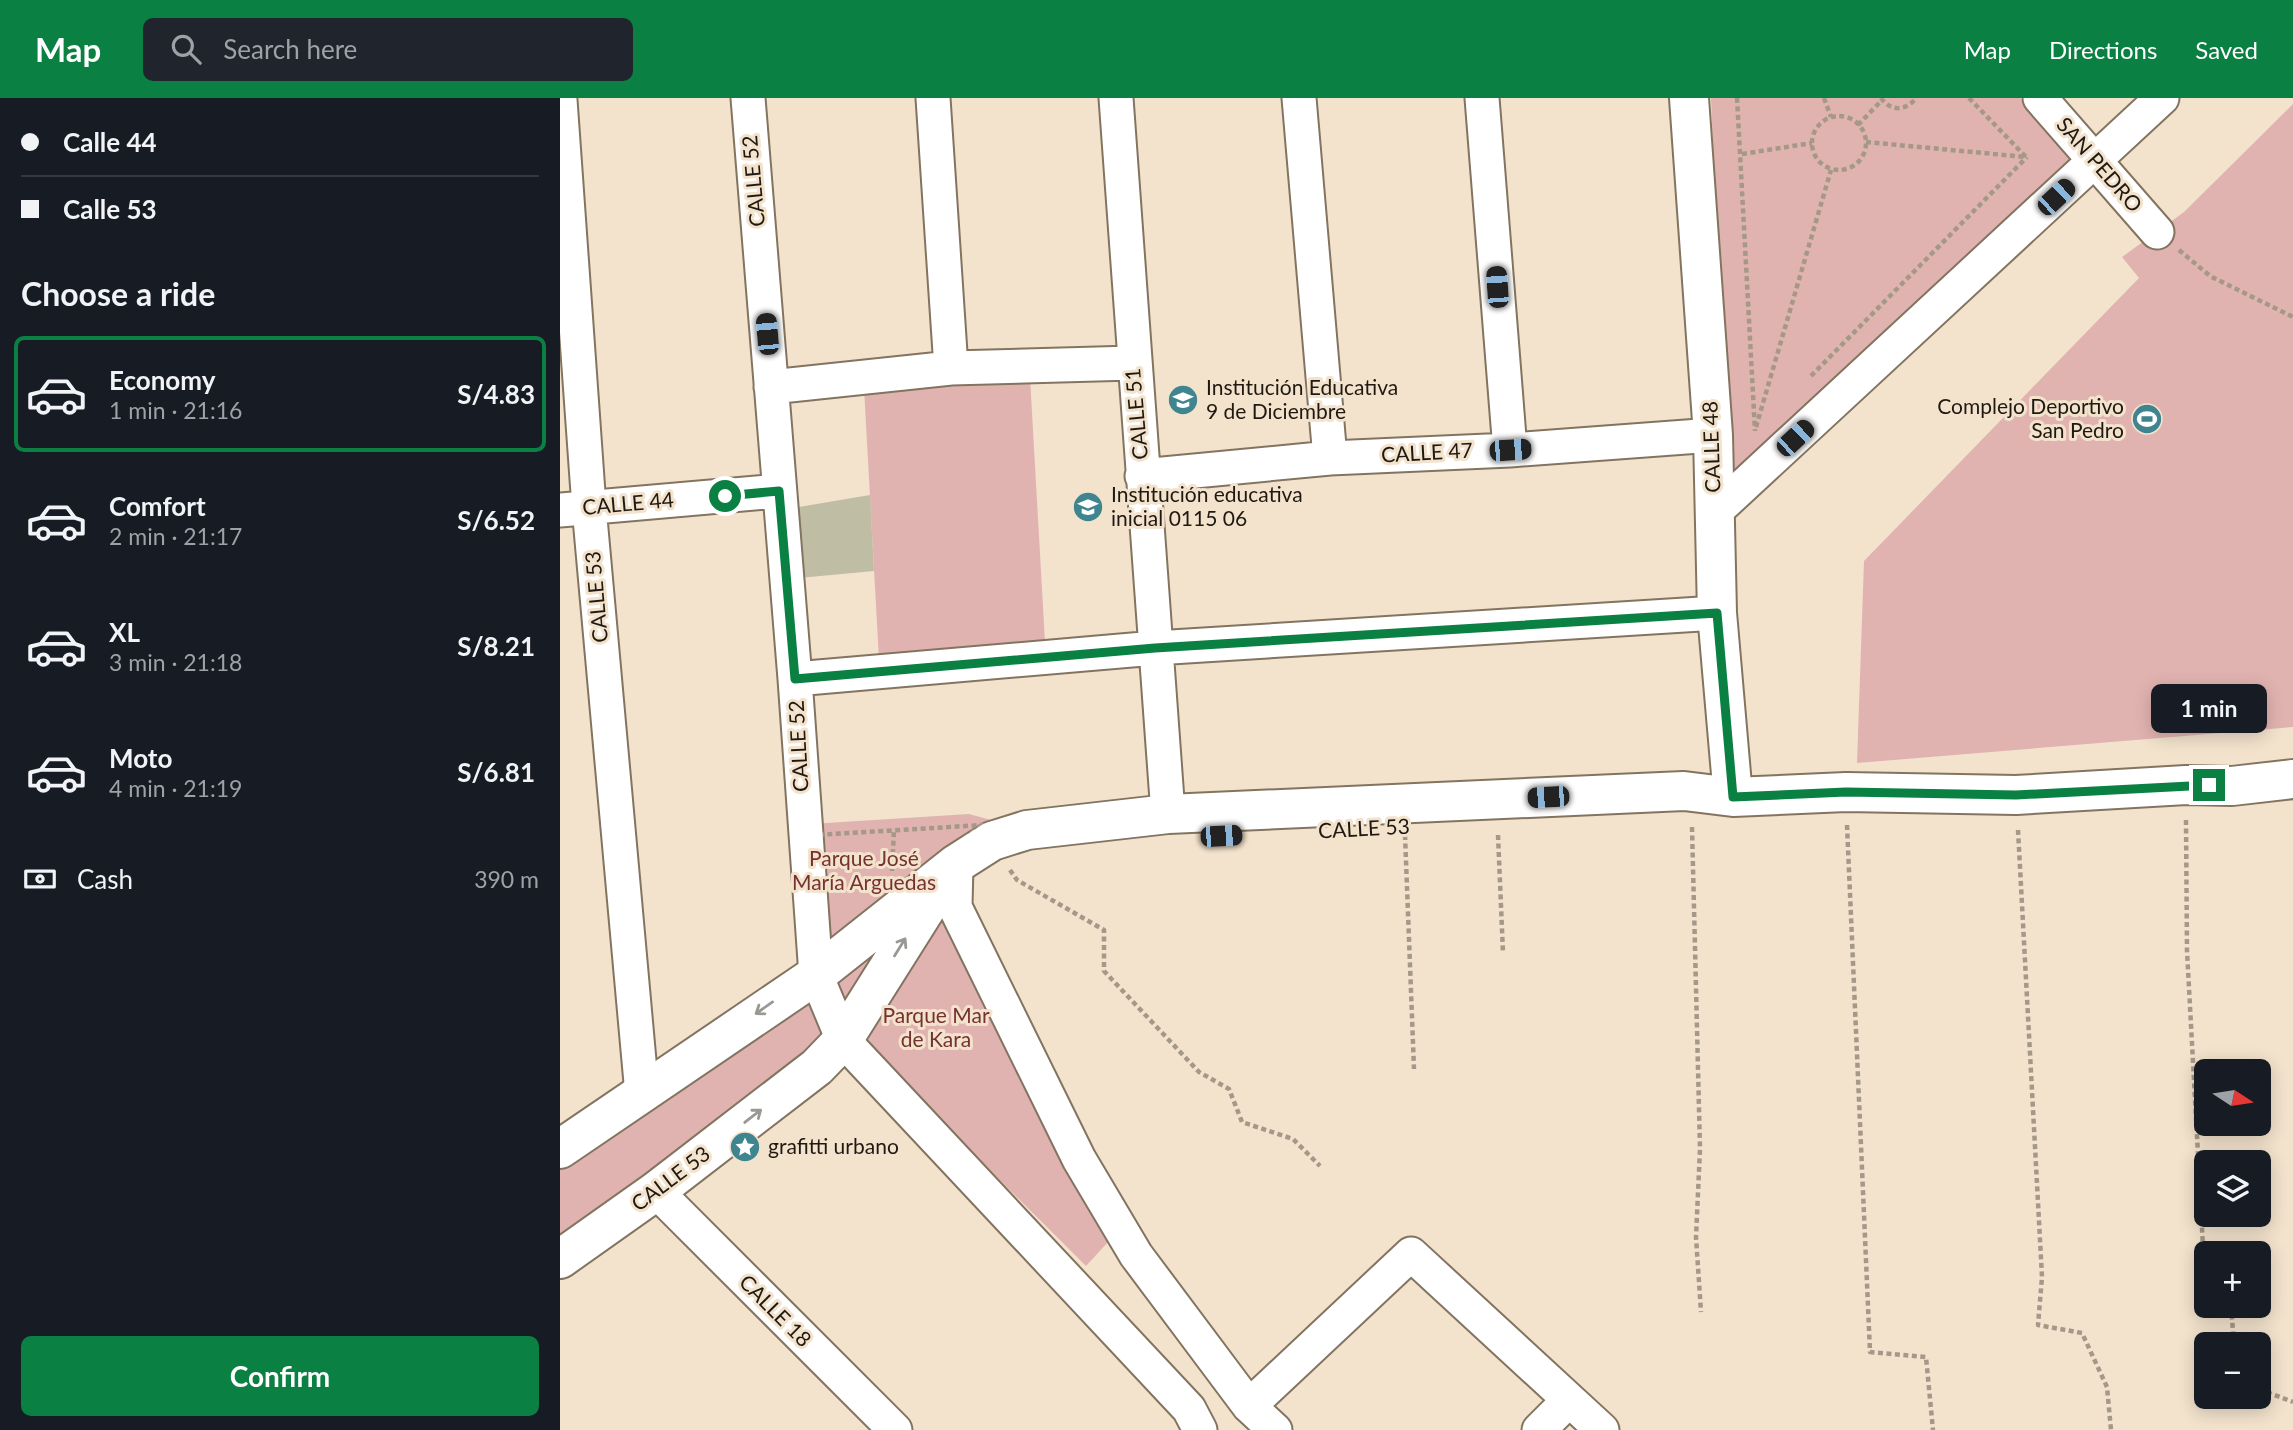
<!DOCTYPE html>
<html lang="en">
<head>
<meta charset="utf-8">
<style>
  body { margin:0; font-family:Lato,sans-serif; background:#20242c; color:#f1f3f6; height:100vh; display:flex; flex-direction:column; font-size:26px; white-space:nowrap }
  * { box-sizing:border-box; margin:0 }
  p { font-size:23px; color:#9ea1a6 }
  .icon { flex:none; width:38px; height:38px; fill:none; stroke:currentColor; stroke-width:2; stroke-linecap:round; stroke-linejoin:round }
  .map { position:relative; flex:1; overflow:hidden }
  .details { display:flex; flex-direction:column; background:#171b24; width:560px }
  .details>* { flex:none }
  .top-card { display:grid; align-content:center; height:154px; padding:0 21px; background:#171b24 }
  .needle { width:46px; rotate:102deg }
  .controls { position:absolute; left:1634px; top:961px; display:grid; gap:14px }
  .controls a { display:grid; place-items:center; width:77px; height:77px; border-radius:10px; background:#171b24; box-shadow:0 4px 18px #0003; font-size:35px }
  .end { position:absolute; width:32px; height:32px; margin:-16px; border:9px solid #0b8043; background:#fff; box-shadow:0 0 0 4px #fff }
  .from { border-radius:50% }
  .bubble { position:absolute; height:49px; border-radius:10px; background:#171b24; box-shadow:0 4px 18px #0003; font-size:23px; font-weight:700; line-height:49px; text-align:center }
  .car { position:absolute; width:21px; height:42px; margin:-21px -10px; border-radius:9px; box-shadow:0 0 5px 2px #0007; background:linear-gradient(#222 24%,#8ab4d8 0 40%,#222 0 76%,#8ab4d8 0 86%,#222 0) }
  .top-card b { display:flex; align-items:center; gap:24px; height:66px; font-size:26px }
  .top-card b+b { border-top:2px solid #363941 }
  .top-card i { width:18px; height:18px; background:#f1f3f6 }
  ul { padding:0; list-style:none }
  li { display:flex; align-items:center; gap:21px; height:116px; margin:0 14px 10px; padding:0 7px; border:4px solid transparent; border-radius:10px }
  li div { flex:1 }
  li b { display:block; font-size:26px }
  li em { font-style:normal; font-weight:700 }
  li.current { border-color:#0b8043 }
  li>.icon { width:63px; height:63px; stroke-width:1.5 }
  h2 { padding:0 21px; font-size:32px; line-height:84px }
  .pay { display:flex; align-items:center; gap:18px; height:77px; padding:0 21px; font-size:26px }
  .pay p { margin-inline-start:auto }
  .action { display:flex; gap:14px; margin-top:auto; padding:14px 21px }
  .action a { flex:1; height:80px; border-radius:10px; background:#0b8043; color:#fff; font-size:28px; font-weight:700; line-height:80px; text-align:center }
  header { display:flex; align-items:center; gap:42px; box-sizing:border-box; height:98px; padding:0 35px; background:#0b8043; color:#fff }
  header strong { font-size:33px }
  nav { display:flex; gap:38px; margin-inline-start:auto; font-size:24px }
  .search { width:490px; height:63px; background:#20242c; display:flex; align-items:center; gap:18px; box-sizing:border-box; padding:0 24px; border-radius:10px; color:#9ea1a6; font-size:26px }
  main { display:flex; flex:1; min-height:0 }
  .map>svg:first-child { display:block }
  .green { fill:#e1b3b0 }
  .building { fill:#c0bda5 }
  .lines { fill:none; stroke-linecap:round; stroke-linejoin:round }
  .street-casing { stroke:#827460; stroke-width:37 }
  .secondary-casing { stroke:#827460; stroke-width:42 }
  .path { stroke:#a59888; stroke-width:4.5; stroke-dasharray:5 3.5; stroke-linecap:butt }
  .street { stroke:#fff; stroke-width:33 }
  .secondary { stroke:#fff; stroke-width:38 }
  .oneway { stroke:#9a9894 }
  .route { stroke:#0b8043; stroke-width:9 }
  .labels { text-anchor:middle; stroke-width:6; stroke-linejoin:round; paint-order:stroke }
  .street-label { font-size:21px; fill:#1f1912; stroke:#f3e3cd }
  .poi-label { font-size:21px; fill:#1f1912; stroke:#f3e3cd; text-anchor:start }
  .park-label { font-size:21px; fill:#763231; stroke:#f3e3cd }
</style>
</head>
<body>
<header>
<strong>Map</strong>
<div class="search"><svg class="icon" aria-label="search" viewBox="0 0 24 24"><circle cx="10" cy="10" r="6"/><path d="M15 15l6 6"/></svg>Search here</div>
<nav><a>Map</a><a>Directions</a><a>Saved</a></nav>
</header>
<main>
<section class="details">
<div class="top-card">
<b><i class="from"></i>Calle 44</b>
<b><i></i>Calle 53</b>
</div>
<h2>Choose a ride</h2>
<ul>
<li class="current"><svg class="icon" aria-label="car" viewBox="0 0 24 24"><path d="M5 17H2v-5l4-1 3-4h7l3 4 3 1v5h-3M9 17h6M6 11h13"/><circle cx="7" cy="17" r="2"/><circle cx="17" cy="17" r="2"/></svg><div><b>Economy</b><p>1 min · 21:16</p></div><em>S/4.83</em></li>
<li><svg class="icon" aria-label="car" viewBox="0 0 24 24"><path d="M5 17H2v-5l4-1 3-4h7l3 4 3 1v5h-3M9 17h6M6 11h13"/><circle cx="7" cy="17" r="2"/><circle cx="17" cy="17" r="2"/></svg><div><b>Comfort</b><p>2 min · 21:17</p></div><em>S/6.52</em></li>
<li><svg class="icon" aria-label="car" viewBox="0 0 24 24"><path d="M5 17H2v-5l4-1 3-4h7l3 4 3 1v5h-3M9 17h6M6 11h13"/><circle cx="7" cy="17" r="2"/><circle cx="17" cy="17" r="2"/></svg><div><b>XL</b><p>3 min · 21:18</p></div><em>S/8.21</em></li>
<li><svg class="icon" aria-label="car" viewBox="0 0 24 24"><path d="M5 17H2v-5l4-1 3-4h7l3 4 3 1v5h-3M9 17h6M6 11h13"/><circle cx="7" cy="17" r="2"/><circle cx="17" cy="17" r="2"/></svg><div><b>Moto</b><p>4 min · 21:19</p></div><em>S/6.81</em></li>
</ul>
<div class="pay"><svg class="icon" aria-label="cash" viewBox="0 0 24 24"><path d="M3 7h18v10H3z"/><circle cx="12" cy="12" r="2"/></svg>Cash<p>390 m</p></div>
<div class="action"><a>Confirm</a></div>
</section>
<div class="map">
<svg width="1733" height="1332" viewBox="0 0 1733 1332">
  <rect width="100%" height="100%" fill="#f3e3cd"/>
  <path class="green" d="M1151,0H1460L1515,60L1166,385Z
    M1733,6V629L1297,665L1304,463L1579,180L1562,159L1624,114Z
    M470,279L485,544L319,562L304,290Z
    M409,716L431,722L432,734L262,870L250,726Z
    M368,797L283,921L274,879Z
    M382,804L549,1143L526,1168L297,940Z
    M253,895L275,940L0,1150V1061Z"/>
  <path class="building" d="M310,397L314,473L239,480L233,410Z"/>
  <g class="lines">
    <g class="street-casing">
      <path id="street" d="M188,0L235,581L256,877L283,942L629,1311L640,1332
        M373,0L391,270
        M556,0L608,716
        M739,0L770,360
        M922,0L950,352
        M1480,0L1597,134
        M0,2L29,409L82,996
        M211,289L391,270L573,265
        M582,378L770,360L950,352L1153,337
        M0,412L219,393
        M1155,414L1602,0
        M235,581L595,550L1157,515
        M396,766L395,809L519,1061L576,1157L689,1308L715,1332
        M96,1093L335,1332
        M689,1308L851,1156L1042,1332
        M979,1332L1009,1302"/>
    </g>
    <g class="secondary-casing">
      <path id="secondary" d="M1129,0L1153,337L1157,515L1173,699
        M0,1051L256,877L396,766L432,743L467,732L608,716L1124,693L1173,699L1286,694L1456,697L1626,687L1672,688L1733,681
        M0,1161L96,1093L257,969L283,942L375,796"/>
    </g>
    <path class="path" d="M1177,0L1195,333
      M1264,0L1271,19
      M1321,0C1331,14 1346,13 1356,0
      M1409,0L1466,59
      M1252 45a27 27 0 1 1 54 0a27 27 0 1 1-54 0Z
      M1298,27L1322,2
      M1306,44L1466,59
      M1182,56L1252,45
      M1619,152L1650,178L1733,219
      M1251,278L1467,59
      M1196,329L1271,72
      M1626,722L1627,853L1643,1149L1650,1155
      M422,727L268,846L257,737Z
      M1287,727L1310,1254L1366,1259L1373,1332
      M1132,729L1140,1051L1136,1139L1141,1214
      M1458,732L1482,1179L1478,1227L1522,1235L1547,1289L1551,1332
      M845,737L854,971
      M938,737L943,855
      M450,772L457,782L544,832V873L639,974L669,991L682,1024L733,1041L760,1068
      M332,773L334,732
      M1671,1208L1674,1246
      M1699,1291L1733,1304"/>
    <use href="#street" class="street"/>
    <use href="#secondary" class="secondary"/>
  </g>
  <defs><path id="oneway-shaft" d="M-6 0H5M1.5-3L5.5 0L1.5 3" fill="none" stroke-width="1.6" stroke-linecap="round" stroke-linejoin="round" transform="scale(1.75)"/></defs>
  <g class="oneway">
    <use href="#oneway-shaft" transform="translate(340 849) rotate(-58)"/>
    <use href="#oneway-shaft" transform="translate(204 910) rotate(145)"/>
    <use href="#oneway-shaft" transform="translate(193 1018) rotate(-38)"/>
  </g>
  <g class="lines">
    <path class="route" d="M165,398L219,393L235,581L595,550L1157,515L1173,699L1286,694L1456,697L1649,687"/>
  </g>
  <defs>
    <g id="school-disc" transform="scale(1.575)"><circle r="9.5" fill="#3f858f" stroke="#f3e3cd"/><path d="M0-5L7-2L0 1L-7-2ZM-4 1L0 2.5L4 1V4Q0 6-4 4Z" fill="#fff"/></g>
    <g id="stadium-disc" transform="scale(1.575)"><circle r="9.5" fill="#3f858f" stroke="#f3e3cd"/><path d="M0-5a6.5 5 0 1 0 0 10a6.5 5 0 1 0 0-10ZM-3.5-1.8h7v3.6h-7Z" fill="#fff"/></g>
    <g id="sight-disc" transform="scale(1.575)"><circle r="9.5" fill="#3f858f" stroke="#f3e3cd"/><path d="M0-6L1.8-2.2L6-1.7L2.9 1.2L3.7 5.4L0 3.3L-3.7 5.4L-2.9 1.2L-6-1.7L-1.8-2.2Z" fill="#fff"/></g>
  </defs>
  <g fill-rule="evenodd">
    <use href="#school-disc" x="623" y="302"/>
    <use href="#stadium-disc" x="1587" y="321"/>
    <use href="#school-disc" x="528" y="409"/>
    <use href="#sight-disc" x="185" y="1049"/>
  </g>
  <g class="labels">
    <g class="street-label">
      <text transform="translate(1539 67) rotate(49)" y="7">SAN PEDRO</text>
      <text transform="translate(194 83) rotate(-95)" y="7">CALLE 52</text>
      <text transform="translate(577 316) rotate(-95)" y="7">CALLE 51</text>
      <text transform="translate(1152 349) rotate(-92)" y="7">CALLE 48</text>
      <text transform="translate(867 355) rotate(-3)" y="7">CALLE 47</text>
      <text transform="translate(68 406) rotate(-5)" y="7">CALLE 44</text>
      <text transform="translate(37 499) rotate(-95)" y="7">CALLE 53</text>
      <text transform="translate(239 648) rotate(-93)" y="7">CALLE 52</text>
      <text transform="translate(804 731) rotate(-3)" y="7">CALLE 53</text>
      <text transform="translate(111 1081) rotate(-37)" y="7">CALLE 53</text>
      <text transform="translate(215 1213) rotate(45)" y="7">CALLE 18</text>
    </g>
    <g class="poi-label">
      <text x="646" y="297">Institución Educativa<tspan x="646" dy="24">9 de Diciembre</tspan></text>
      <text x="1564" y="316" text-anchor="end">Complejo Deportivo<tspan x="1564" dy="24">San Pedro</tspan></text>
      <text x="551" y="404">Institución educativa<tspan x="551" dy="24">inicial 0115 06</tspan></text>
      <text x="208" y="1056">grafitti urbano</text>
    </g>
    <g class="park-label">
      <text x="304" y="768">Parque José<tspan x="304" dy="24">María Arguedas</tspan></text>
      <text x="376" y="925">Parque Mar<tspan x="376" dy="24">de Kara</tspan></text>
    </g>
  </g>
</svg>
<div class="controls">
<a><svg class="needle" viewBox="-14 -14 28 28"><path d="M0-13l5 13h-10z" fill="#e53935"/><path d="M0 13l5-13h-10z" fill="#9ea1a6"/></svg></a>
<a><svg class="icon" aria-label="layers" viewBox="0 0 24 24"><path d="M12 4l9 5-9 5-9-5zM3 14l9 5 9-5"/></svg></a>
<a>+</a>
<a>−</a>
</div>
<i class="end from" style="left:165px;top:398px"></i>
<i class="end" style="left:1649px;top:687px"></i>
<div class="bubble" style="left:1591px;top:586px;width:116px">1 min</div>
<i class="car" style="left:1496px;top:99px;rotate:47deg"></i>
<i class="car" style="left:937px;top:189px;rotate:356deg"></i>
<i class="car" style="left:207px;top:236px;rotate:355deg"></i>
<i class="car" style="left:1235px;top:340px;rotate:47deg"></i>
<i class="car" style="left:950px;top:352px;rotate:86deg"></i>
<i class="car" style="left:988px;top:699px;rotate:267deg"></i>
<i class="car" style="left:661px;top:738px;rotate:87deg"></i>
</div>
</main>
</body>
</html>
